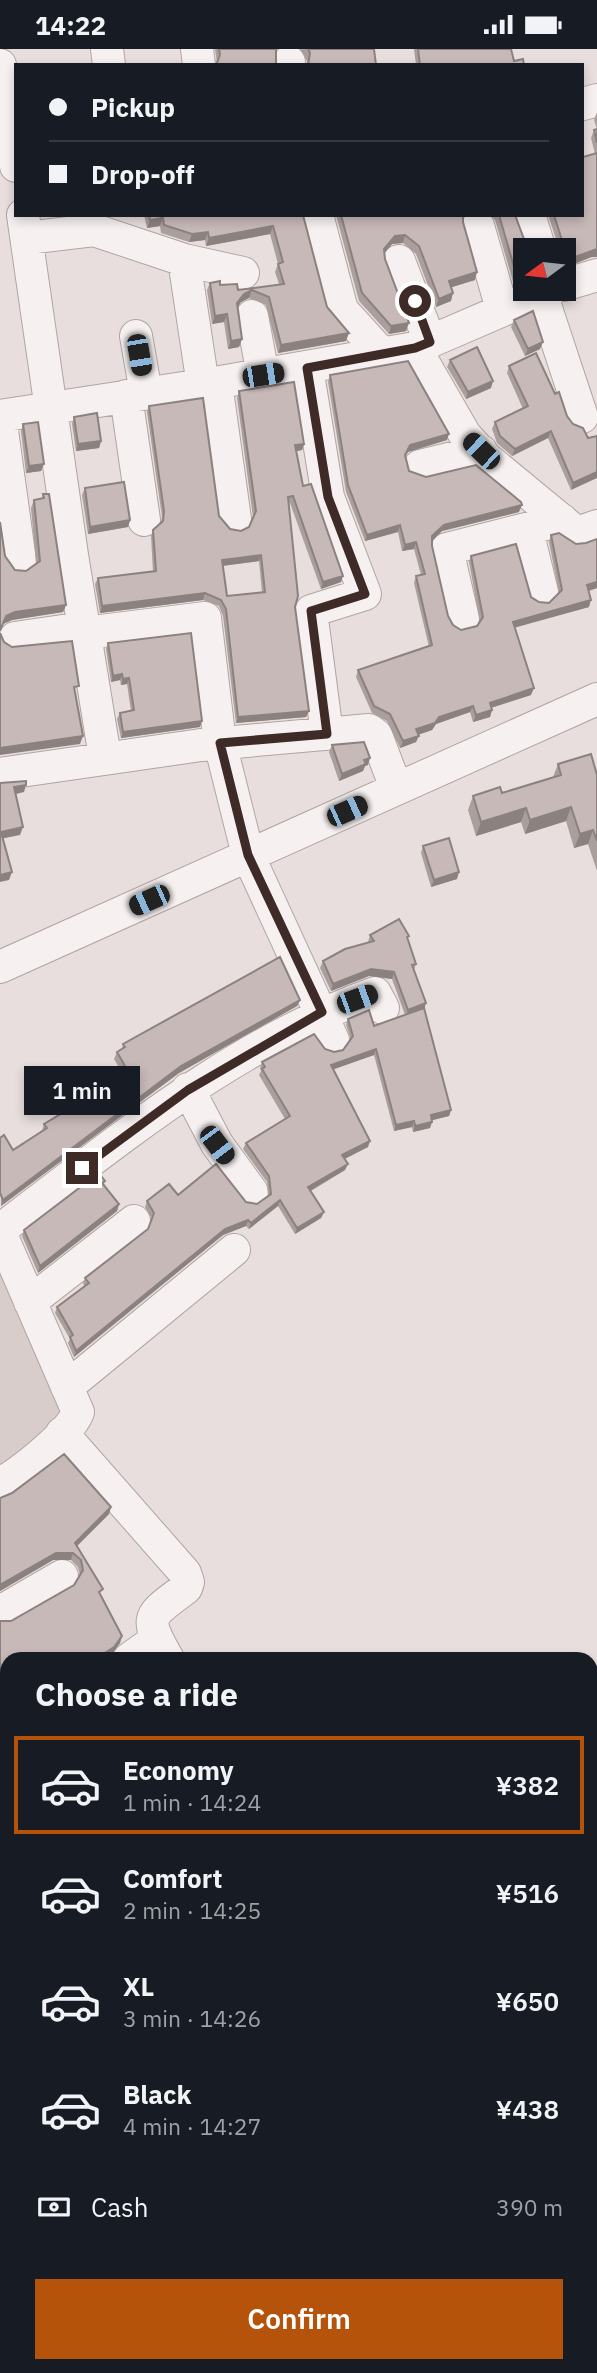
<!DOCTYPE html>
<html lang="en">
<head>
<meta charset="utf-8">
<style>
  body { margin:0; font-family:"IBM Plex Sans",sans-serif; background:#20242c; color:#f1f3f6; height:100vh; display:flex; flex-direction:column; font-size:26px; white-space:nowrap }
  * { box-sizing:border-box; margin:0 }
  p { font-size:23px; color:#9ea1a6 }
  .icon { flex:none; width:38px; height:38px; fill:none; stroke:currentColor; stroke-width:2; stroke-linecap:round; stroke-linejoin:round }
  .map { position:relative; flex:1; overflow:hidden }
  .sheet { position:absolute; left:0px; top:1603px; width:598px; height:721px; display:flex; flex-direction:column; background:#171b24; border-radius:21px 21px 0 0; box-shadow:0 4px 10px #0003 }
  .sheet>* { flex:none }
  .guide { position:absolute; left:14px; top:14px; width:570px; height:154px; border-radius:0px; box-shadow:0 4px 10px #0003; display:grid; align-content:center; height:154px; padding:0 35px; background:#171b24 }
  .needle { width:46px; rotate:255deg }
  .fabs { position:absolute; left:513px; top:189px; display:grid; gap:14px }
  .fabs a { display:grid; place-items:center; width:63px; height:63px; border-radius:0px; background:#171b24; box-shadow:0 4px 10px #0003; font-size:35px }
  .end { position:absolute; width:32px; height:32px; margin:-16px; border:9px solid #3e2a26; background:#fff; box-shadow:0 0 0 4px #fff }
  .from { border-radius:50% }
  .bubble { position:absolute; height:49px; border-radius:0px; background:#171b24; box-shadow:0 4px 10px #0003; font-size:23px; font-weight:600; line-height:49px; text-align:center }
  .car { position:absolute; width:21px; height:42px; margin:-21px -10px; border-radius:9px; box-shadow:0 0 5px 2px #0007; background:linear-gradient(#222 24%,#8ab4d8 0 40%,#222 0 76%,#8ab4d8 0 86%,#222 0) }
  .guide b { display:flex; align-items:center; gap:24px; height:66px; font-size:26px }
  .guide b+b { border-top:2px solid #363941 }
  .guide i { width:18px; height:18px; background:#f1f3f6 }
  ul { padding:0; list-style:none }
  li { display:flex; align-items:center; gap:21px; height:98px; margin:0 14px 10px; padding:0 21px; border:4px solid transparent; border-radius:0px }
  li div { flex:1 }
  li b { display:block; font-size:26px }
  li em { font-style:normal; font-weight:600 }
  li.active { border-color:#b45309 }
  li>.icon { width:63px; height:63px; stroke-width:1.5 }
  h2 { padding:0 35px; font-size:32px; line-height:84px }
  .pay { display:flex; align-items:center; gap:18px; height:77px; padding:0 35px; font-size:26px }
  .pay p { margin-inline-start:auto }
  .action { display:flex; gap:14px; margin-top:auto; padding:14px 35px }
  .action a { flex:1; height:80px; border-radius:0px; background:#b45309; color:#fff; font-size:28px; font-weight:600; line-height:80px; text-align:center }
  .status { display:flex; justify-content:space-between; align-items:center; height:49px; padding:0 35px; background:#171b24; direction:ltr }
  .status svg { height:19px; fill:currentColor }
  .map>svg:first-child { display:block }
  .built { fill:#d9cdcb }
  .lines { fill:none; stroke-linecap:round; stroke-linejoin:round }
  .minor-casing { stroke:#b1a4a2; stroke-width:34 }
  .minor { stroke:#f6f1f0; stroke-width:32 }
  .wall { fill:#ab9f9d; fill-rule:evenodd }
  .shaded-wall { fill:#8b8280 }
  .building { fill:#c7b9b7; stroke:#8b8280; stroke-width:2; fill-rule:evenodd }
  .route { stroke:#3e2a26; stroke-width:9 }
</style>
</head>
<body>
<div class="status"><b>14:22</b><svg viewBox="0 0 49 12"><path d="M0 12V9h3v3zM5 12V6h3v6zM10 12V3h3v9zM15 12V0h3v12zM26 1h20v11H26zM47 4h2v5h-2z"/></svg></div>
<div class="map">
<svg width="597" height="2324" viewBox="0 0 597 2324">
  <rect width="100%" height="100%" fill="#e7dedd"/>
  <path class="built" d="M0,1217L66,1367L0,1427Z"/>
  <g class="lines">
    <g class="minor-casing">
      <path id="minor" d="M107,0L109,16
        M197,0L199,16
        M289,13V16
        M0,16L16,117
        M583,55L597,51
        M23,166L72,506L105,708
        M317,166L342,261L381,304
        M529,166L540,201
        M478,177L502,260
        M27,189L94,181L184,211L243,224
        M184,211L203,336
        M399,212L430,293
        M564,236L597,226
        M541,244L582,368
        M252,267L263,326
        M136,287L146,344
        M415,299L465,386L486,409L577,484L597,477
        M307,319L328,448L365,545L311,562L327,685
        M216,334L235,470
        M126,347L144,471
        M420,417L481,402
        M527,481L542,543
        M20,512L0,367L203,336L415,299L552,240
        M463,570L447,500L562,471
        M85,584L205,569L220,694L248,806L333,991
        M15,589L83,579
        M0,725L201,696L369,681L376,686L396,739
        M0,918L597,650
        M188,1040L217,1095L252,1143
        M0,1181C118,1092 235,994 375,944L383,959
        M0,1183L78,1363C70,1385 21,1423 0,1435
        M30,1253L134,1172
        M67,1338L234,1201
        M62,1384L185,1524L188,1533L186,1539C148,1568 143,1566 168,1610
        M0,1563L62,1527
        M129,1610L157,1590
        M0,1702L7,1697
        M592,1748L597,1746
        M0,2018L7,2014
        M204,2317L210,2324
        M272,2317L278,2324
        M471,2317L475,2324
        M237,2324L251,2317"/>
    </g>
    <use href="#minor" class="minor"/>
  </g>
  <path class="wall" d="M215,0H277L217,14Z
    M300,0H374L376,16H307V12Z
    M414,0H511L514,12L524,16H416Z
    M597,63V208H592L564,201H557L558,196L548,166H583L595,105L591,89L594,81L597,80L594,71Z
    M144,166H303L327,258L346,292L278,304L266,256L249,249L241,253L238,257L242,290L239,298L228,300L224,273L212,275L207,241L210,234L238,241L279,235L275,223L278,215L270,185L206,197L205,191L189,193L161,184L160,177L147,179Z
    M336,166H466L463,169V173L475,231L451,238V252L436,258L416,205L403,194L392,195L384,205L385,210L406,282L389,285L359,252Z
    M490,166H515L525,232L514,236L495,171Z
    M514,271L540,300L525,307L511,278Z
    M450,311L491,339L466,350L447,318Z
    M509,317L555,345L567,367L573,375L588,389L597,387L571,441L548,389L512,407L497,394L492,380L495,373L523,360L507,324Z
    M330,326L447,391L408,403L405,408L409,422L519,463L442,482L432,492V497L448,567L453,576L461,581L477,577L480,573L469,513L471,507L539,553L549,554L559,544L549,493L551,486L597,539L589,542V558L514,578L531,646L491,659L492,661L490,668L473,673L470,663L436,675L432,681L418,686L416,693L400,699L387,672L372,664L356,628L358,621L429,598L414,534L416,527L421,526L414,500L402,502L398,483L365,492L346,443L328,333Z
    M239,342L304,395L302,401L296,402L303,437L341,533L321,540L290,454H289L295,558L309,662L306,668L236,674L223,567L219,557L203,551L100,564L95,535L98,529L153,523L151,487L153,481L161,474L162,468L147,363L149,357L219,467L230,480L241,482L249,478L253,468L237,349ZM259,512L262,543L227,547L223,517Z
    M74,368L101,392L99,399L76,402L72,375Z
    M23,375L44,415L41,422L26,424L21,382Z
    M85,439L130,471L128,478L88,485L82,446Z
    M43,445L66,556L63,563L12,571L3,575L5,507L15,521L26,522L36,514L31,459L34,451L42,450Z
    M108,594L200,678L121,689L117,670L120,664L131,662L127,635L121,636L120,631L111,633L106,600Z
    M332,696L368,716L365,717L363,722L339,732L329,703Z
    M558,715L597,726V822L588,795L574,799L566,772L525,785L521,773L476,787L468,761L473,747L502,744L553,728Z
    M423,797L457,830L431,838L421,804Z
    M370,886L408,891L416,915L414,921L451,1061L449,1067L432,1071L430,1079L413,1083L412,1078L394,1082L374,1006L333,1020L368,1098L345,1110V1121L311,1142L324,1163L321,1169L295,1185L278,1157L249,1180L246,1177L223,1186L74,1308L68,1294L70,1290L55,1264L57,1258L85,1237L83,1235L85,1229L148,1180L152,1170L145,1158L147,1152L178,1146L257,1155L268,1147L267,1133L243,1100L246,1094L285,1070L259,1026L261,1022L260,1019L262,1013L325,1000L334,1003L343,1001L351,991L346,976L348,970L374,977L405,966L392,930L369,927L331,942L320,919L323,912L369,894L368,893Z
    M300,951L297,957L179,1024L1,1157L0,1089L13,1101L42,1082L44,1075L124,1027L114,1010L117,1003L122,1000L123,995Z
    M105,1132L104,1135L119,1155L117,1162L38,1224L22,1187L24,1181Z
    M0,1449L111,1458L109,1465L77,1497L101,1546L122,1587L120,1594L112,1605L104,1610H7V1636L0,1640V1572H11L74,1536L80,1526L78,1518L71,1511H53L0,1542Z
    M7,1839V1934L0,1922V1842Z
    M0,2159L7,2317H93L98,2324H26L22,2319L18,2324H0Z"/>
  <path class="shaded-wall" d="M163,169L160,177L147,179L150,171Z
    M273,177L270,185L206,197L209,189Z
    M208,183L205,191L189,193L192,185Z
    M405,186L403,194L392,195L381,208L384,200L395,187Z
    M595,200H597V208H592L564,219V212Z
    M477,223L475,231L446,240L449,232Z
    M525,225V232L514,236L517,228Z
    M252,241L249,249L241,253L235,262L237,254L244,245Z
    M453,244L451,252L436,258L439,250Z
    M227,265L224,273L212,275L215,267Z
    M409,274L406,282L389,285L391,277Z
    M349,284L346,292L278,304L281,296Z
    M242,290L239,298L228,300L231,292Z
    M543,293L540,300L525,307L528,300Z
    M493,332L491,339L466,350L468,343Z
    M551,382L548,389L512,407L515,400Z
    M449,385L447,391L408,403L402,413L410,396Z
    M101,392L99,399L76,402L78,395Z
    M304,395L302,401L293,403L295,396Z
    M44,415L41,422L26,424L29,417Z
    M597,423V429L571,441L573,434Z
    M522,456L519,463L442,482L430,494L432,487L444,476Z
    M130,471L128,478L88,485L90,478Z
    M400,476L398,483L365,492L367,486Z
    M416,493L414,500L402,502L405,496Z
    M261,506L259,512L220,517L222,511Z
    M343,527L341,533L321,540L323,533Z
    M597,533V539L584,543L587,536Z
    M205,544L203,551L100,564L102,557Z
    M591,551L589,558L510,580L513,573Z
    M66,556L63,563L12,571L3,575L6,567L15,563Z
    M122,625L120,631L111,633L113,627Z
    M129,629L127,635L121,636L123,630Z
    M534,639L531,646L487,660L490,654Z
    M473,657L470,663L436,675L432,681L414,687L416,680L439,668Z
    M492,661L490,668L473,673L476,666Z
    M309,662L306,668L236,674L238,668Z
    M202,672L200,678L121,689L123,683Z
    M83,687L80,695L0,706V699Z
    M419,687L416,693L400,699L403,692Z
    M370,709L368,716L365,717L363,722L339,732L342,725L364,711Z
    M26,736L24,743L12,746L14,738Z
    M571,758L566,772L525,785L530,771Z
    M526,759L521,773L476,787L481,773Z
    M23,778L20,786L0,790L1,783Z
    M593,781L588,795L574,799L580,785Z
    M12,823L9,831L0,833V826Z
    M459,823L457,830L431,838L434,831Z
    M371,920L394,923L392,930L369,927L331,942L333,935Z
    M300,951L297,957L179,1024L1,1157L3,1151L181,1017Z
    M426,954L424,961L406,968L408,961Z
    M376,1000L374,1006L329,1022L331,1016Z
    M451,1061L449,1067L429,1072L431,1066Z
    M414,1072L412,1078L394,1082L396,1076Z
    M432,1073L430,1079L413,1083L415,1077Z
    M370,1092L368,1098L340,1112L342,1106Z
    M348,1115L345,1121L306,1144L308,1138Z
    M280,1151L278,1157L249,1180L251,1174Z
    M119,1155L117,1162L38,1224L40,1217Z
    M324,1163L321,1169L295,1185L297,1179Z
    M248,1171L246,1177L223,1186L74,1308L76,1302L225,1180Z
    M111,1458L109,1465L73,1501L75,1494Z
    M56,1504H73L71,1511H53L0,1542V1536Z
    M122,1587L120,1594L112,1605L104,1610H96Z
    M7,1631V1636L0,1640V1635Z
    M7,1807V1813L0,1817V1811Z
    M7,2060V2065L0,2070V2065Z
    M20,2317H23L22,2319L18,2324H14Z"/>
  <path class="building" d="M219,0H276V16H216L220,6Z
    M308,0H374L376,16H308L310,4Z
    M418,0H511L514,12L523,10L524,16H420Z
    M597,80V94L594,81Z
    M597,104V200L564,212V201H558L561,188L554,166H583V108Z
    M149,166H303L327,258L349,284L281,296L269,248L252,241L244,245L237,254L242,290L231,292L227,265L215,267L210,234L220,232V236L237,235L238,241L284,235L278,215L283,213L273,177L209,189L208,183L192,185L164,176L163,169L150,171Z
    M341,166H463V173L477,223L449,232L453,244L439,250L419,197L405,186L395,187L384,200L385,210L409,274L391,277L362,244Z
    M499,166H515L528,201H525V225L517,228Z
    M533,262L543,293L528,300L514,271Z
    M477,298L493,332L468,343L450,311Z
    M536,304L555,345L559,343L567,367L573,375L583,379L588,389L597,387V423L573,434L551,382L515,400L500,387L495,373L528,357L509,317Z
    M408,312L449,385L410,396L405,406L409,422L426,428L476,416L521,453L522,456L444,476L432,487V497L448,567L453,576L461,581L477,577L483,568L471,507L516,495L531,548L539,553L549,554L562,541L551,486L559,484L576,495L586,494L597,490V533L587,536L591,551L513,573L534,639L490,654L492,661L476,666L473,657L439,668L435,674L416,680L419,687L403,692L390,665L374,657L358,621L432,596L416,527L425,525L416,493L405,496L400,476L367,486L348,436L330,326Z
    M294,333L304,395L295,396L303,437L311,435L343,527L323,533L293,447L288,448L298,547L295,558L309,662L238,668L226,560L221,551L205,544L102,557L98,529L156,522L153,481L163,472L164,462L149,357L203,349L219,467L230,480L241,482L249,478L256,462L239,342ZM261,506L265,543L227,547L222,511Z
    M97,364L101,392L78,395L74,368Z
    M38,373L44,415L29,417L23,375Z
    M124,433L130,471L90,478L85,439Z
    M43,445H49L66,556L15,563L6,567L0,582V473L5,507L15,521L26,522L40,512L34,451L44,449Z
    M0,584L4,593L12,598L72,592L79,637L74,638L83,687L0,699Z
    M191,584L202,672L123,683L120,664L134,661L129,629L123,630L122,625L113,627L108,594Z
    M364,693L370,709L364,711L366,715L342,725L332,696Z
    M591,705L597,726V792L593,781L580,785L571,758L530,771L526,759L481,773L473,747L500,738L502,744L561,726L558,715Z
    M26,732V736L14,738L23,778L1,783L12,823L0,826V734Z
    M449,789L459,823L434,831L423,797Z
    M399,870L409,887L407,888L416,915L412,916L426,954L408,961L394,923L371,920L333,935L323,912L345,900L374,892L370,886Z
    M280,908L300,951L181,1017L3,1151L0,1144V1089L4,1086L13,1101L47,1079L44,1075L129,1024L117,1003L125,998L123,995Z
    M424,959L451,1061L431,1066L432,1073L415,1077L414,1072L396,1076L376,1000L331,1016L370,1092L342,1106L348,1115L308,1138L324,1163L297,1179L280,1151L251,1174L248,1171L225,1180L76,1302L70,1288L73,1286L57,1258L89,1234L85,1229L148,1180L154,1164L147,1152L169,1135L178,1146L216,1115L246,1153L257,1155L271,1145L269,1127L246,1094L290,1067L262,1020L265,1018L262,1013L314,985L325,1000L334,1003L343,1001L353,987L348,970L369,961L374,977Z
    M99,1124L105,1132L102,1134L119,1155L40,1217L24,1181Z
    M64,1405L111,1458L75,1494L103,1540L99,1543L122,1587L114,1598L97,1609V1610H7V1631L0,1635V1572H11L74,1536L83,1521L81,1511L73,1504H56L0,1536V1449L12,1444Z
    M7,1777V1807L0,1811V1781Z
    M7,1839V1923L0,1911V1842Z
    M7,2029V2060L0,2065V2034Z
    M7,2154V2317H20L14,2324H12L0,2315V2159Z
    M28,2317H93L98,2324H33Z"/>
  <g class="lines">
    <path class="route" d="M82,1119L188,1041L322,963L248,806L220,694L327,685L311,562L365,545L328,448L307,319L415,299L430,293L415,252"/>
  </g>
</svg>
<div class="fabs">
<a><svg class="needle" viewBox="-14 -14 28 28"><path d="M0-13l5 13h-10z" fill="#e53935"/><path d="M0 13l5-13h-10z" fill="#9ea1a6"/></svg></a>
</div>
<i class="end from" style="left:415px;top:252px"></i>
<i class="end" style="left:82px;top:1119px"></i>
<div class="bubble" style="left:24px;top:1017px;width:116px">1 min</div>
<i class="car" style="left:139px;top:306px;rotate:170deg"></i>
<i class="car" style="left:263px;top:326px;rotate:81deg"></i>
<i class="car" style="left:481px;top:402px;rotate:314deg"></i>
<i class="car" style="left:347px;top:762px;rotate:66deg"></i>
<i class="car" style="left:149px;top:851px;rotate:246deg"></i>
<i class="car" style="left:357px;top:950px;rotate:70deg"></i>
<i class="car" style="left:217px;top:1096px;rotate:143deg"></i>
<div class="guide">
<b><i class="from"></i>Pickup</b>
<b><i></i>Drop-off</b>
</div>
<section class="sheet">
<h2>Choose a ride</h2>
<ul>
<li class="active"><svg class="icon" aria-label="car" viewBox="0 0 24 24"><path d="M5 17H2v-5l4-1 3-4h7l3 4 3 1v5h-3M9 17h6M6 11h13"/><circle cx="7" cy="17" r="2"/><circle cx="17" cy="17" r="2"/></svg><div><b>Economy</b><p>1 min · 14:24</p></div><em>¥382</em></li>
<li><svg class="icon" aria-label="car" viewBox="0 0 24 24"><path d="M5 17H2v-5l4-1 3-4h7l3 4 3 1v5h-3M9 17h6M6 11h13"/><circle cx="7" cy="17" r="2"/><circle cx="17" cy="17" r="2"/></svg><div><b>Comfort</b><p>2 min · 14:25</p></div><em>¥516</em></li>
<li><svg class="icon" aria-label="car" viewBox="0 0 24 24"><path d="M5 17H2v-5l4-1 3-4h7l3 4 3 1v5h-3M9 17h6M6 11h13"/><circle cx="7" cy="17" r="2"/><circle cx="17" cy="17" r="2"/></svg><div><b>XL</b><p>3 min · 14:26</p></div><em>¥650</em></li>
<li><svg class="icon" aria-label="car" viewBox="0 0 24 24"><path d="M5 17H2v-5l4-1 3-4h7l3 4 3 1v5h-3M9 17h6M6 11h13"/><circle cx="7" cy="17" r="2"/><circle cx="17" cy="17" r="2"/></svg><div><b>Black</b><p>4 min · 14:27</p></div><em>¥438</em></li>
</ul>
<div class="pay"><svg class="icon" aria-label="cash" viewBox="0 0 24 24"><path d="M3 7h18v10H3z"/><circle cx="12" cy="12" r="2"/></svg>Cash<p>390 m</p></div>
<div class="action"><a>Confirm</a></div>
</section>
</div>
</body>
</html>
